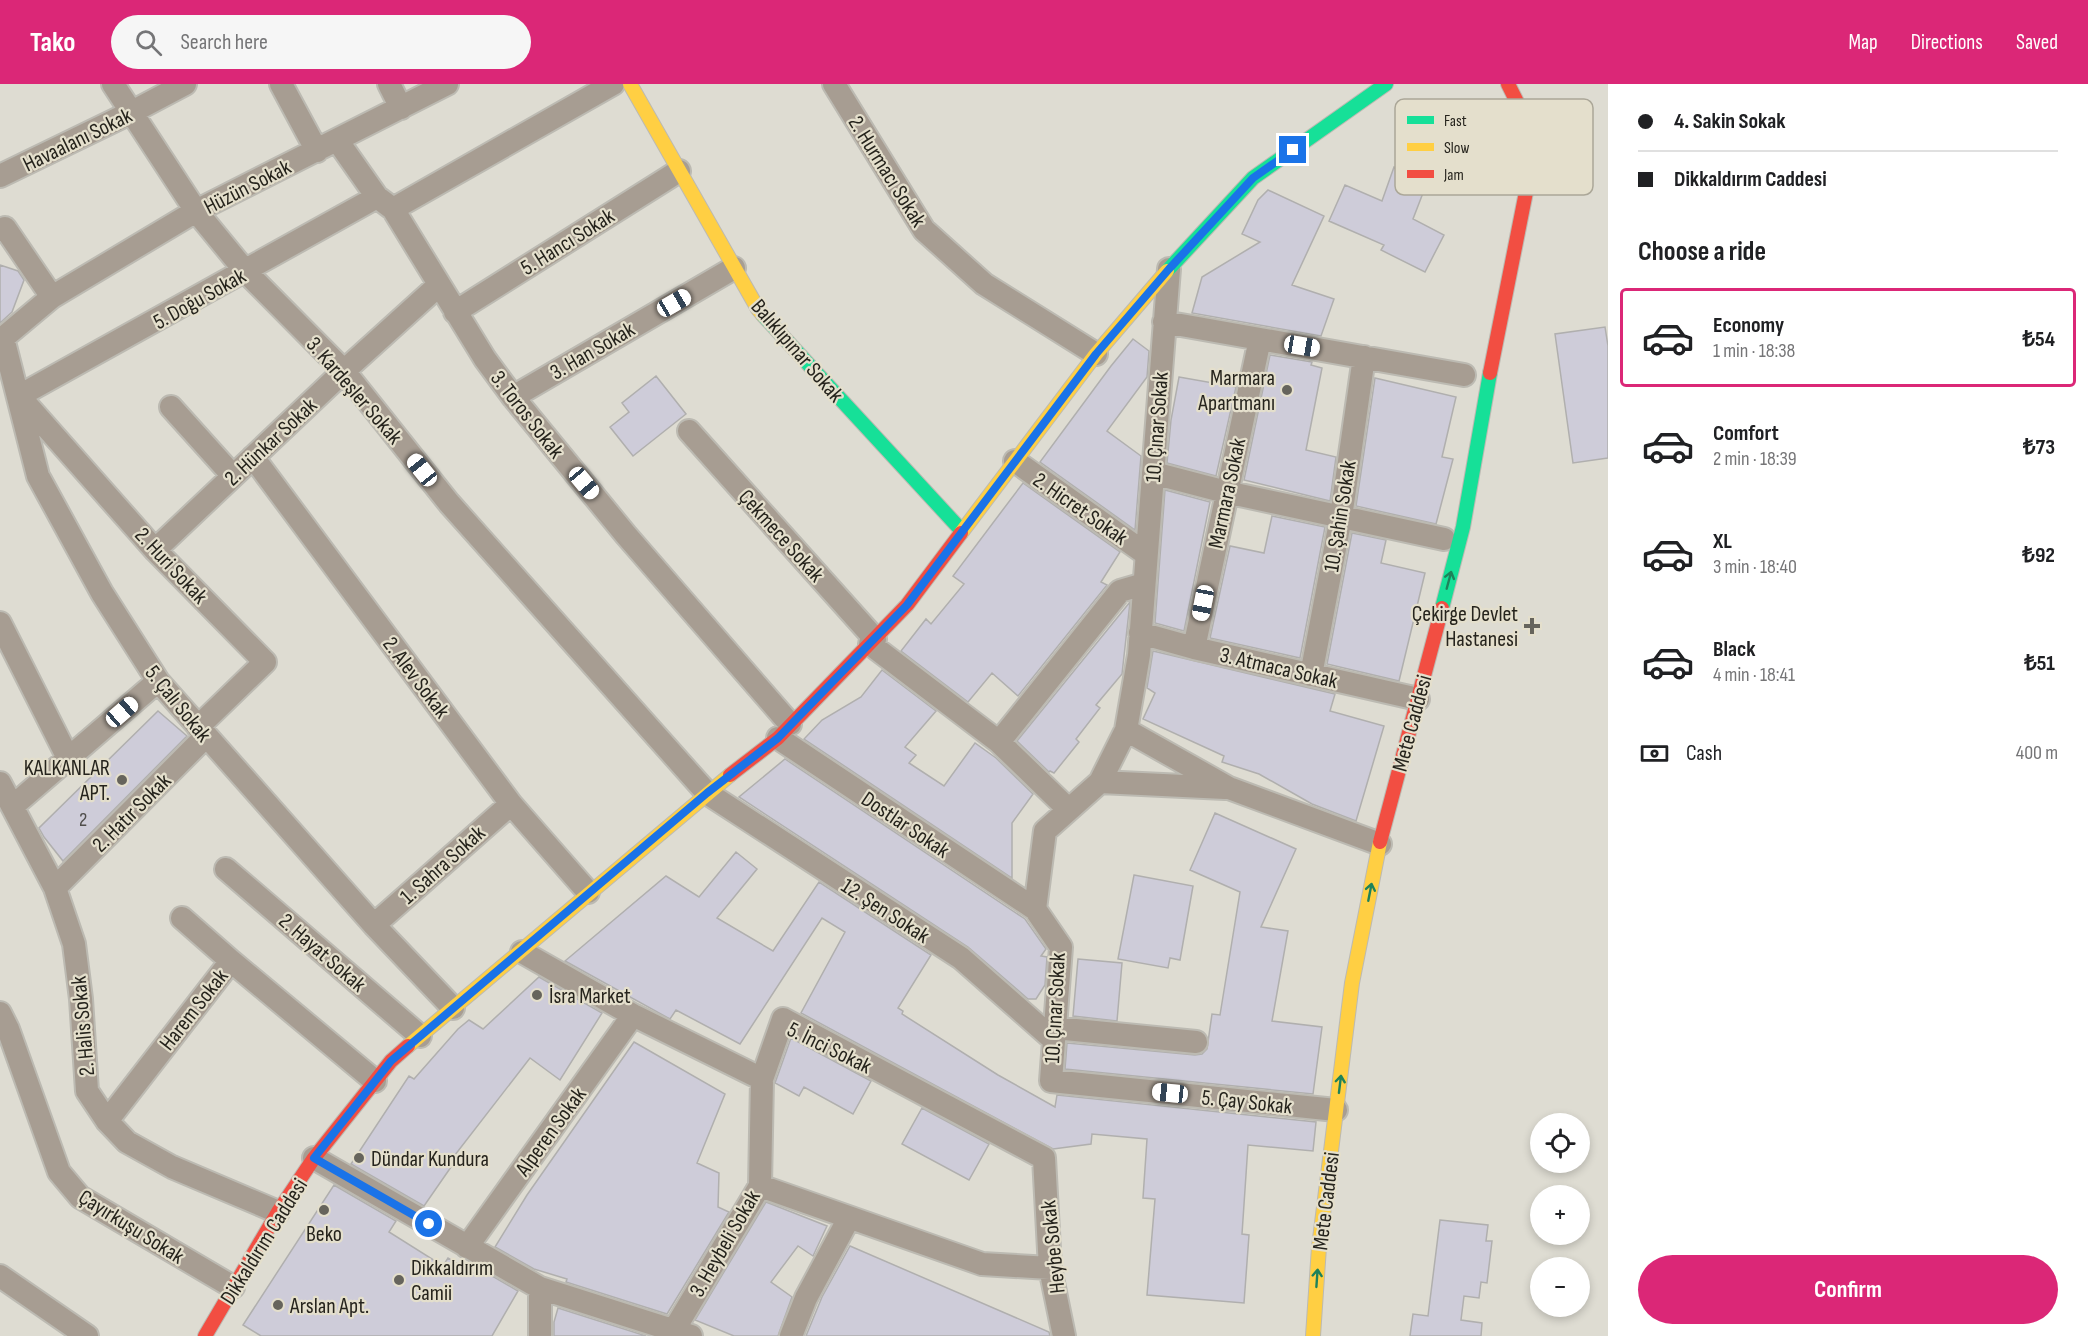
<!DOCTYPE html>
<html lang="en">
<head>
<meta charset="utf-8">
<style>
  body { margin:0; font-family:"Sofia Sans Condensed",sans-serif; background:#f6f6f6; color:#202124; height:100vh; display:flex; flex-direction:column; font-size:22px; white-space:nowrap }
  * { box-sizing:border-box; margin:0 }
  p { font-size:20px; color:#757577 }
  .icon { flex:none; width:33px; height:33px; fill:none; stroke:currentColor; stroke-width:2; stroke-linecap:round; stroke-linejoin:round }
  .map { position:relative; flex:1; overflow:hidden }
  .sheet { display:flex; flex-direction:column; background:#fff; width:480px }
  .sheet>* { flex:none }
  .guide { display:grid; align-content:center; height:132px; padding:0 30px; background:#fff }
  .buttons { position:absolute; left:1530px; top:1029px; display:grid; gap:12px }
  .buttons a { display:grid; place-items:center; width:60px; height:60px; border-radius:50%; background:#fff; box-shadow:0 3px 9px #0003; font-size:30px }
  .end { position:absolute; width:27px; height:27px; margin:-14px; border:8px solid #1a73e8; background:#fff; box-shadow:0 0 0 3px #fff }
  .from { border-radius:50% }
  .car { position:absolute; width:18px; height:36px; margin:-18px -9px; border-radius:8px; box-shadow:0 0 4px 2px #0007; background:linear-gradient(#fff 24%,#345 0 40%,#fff 0 76%,#345 0 86%,#fff 0) }
  .guide b { display:flex; align-items:center; gap:21px; height:57px; font-size:22px }
  .guide b+b { border-top:2px solid #e0e0e0 }
  .guide i { width:15px; height:15px; background:#202124 }
  ul { padding:0; list-style:none }
  li { display:flex; align-items:center; gap:18px; height:99px; margin:0 12px 9px; padding:0 18px; border:3px solid transparent; border-radius:6px }
  li div { flex:1 }
  li b { display:block; font-size:22px }
  li em { font-style:normal; font-weight:700 }
  li.on { border-color:#db2777 }
  li>.icon { width:54px; height:54px; stroke-width:1.5 }
  h2 { padding:0 30px; font-size:27px; line-height:72px }
  .pay { display:flex; align-items:center; gap:15px; height:66px; padding:0 30px; font-size:22px }
  .pay p { margin-inline-start:auto }
  .cta { display:flex; gap:12px; margin-top:auto; padding:12px 30px }
  .cta a { flex:1; height:69px; border-radius:36px; background:#db2777; color:#fff; font-size:24px; font-weight:700; line-height:69px; text-align:center }
  header { display:flex; align-items:center; gap:36px; box-sizing:border-box; height:84px; padding:0 30px; background:#db2777; color:#fff }
  header strong { font-size:28px }
  nav { display:flex; gap:33px; margin-inline-start:auto; font-size:21px }
  .search { width:420px; height:54px; background:#f6f6f6; display:flex; align-items:center; gap:15px; box-sizing:border-box; padding:0 21px; border-radius:33px; color:#757577; font-size:22px }
  main { display:flex; flex:1; min-height:0 }
  .map>svg:first-child { display:block }
  .building { fill:#ceccd9; stroke:#b0afae; stroke-width:1.5 }
  .lines { fill:none; stroke-linecap:round; stroke-linejoin:round }
  .street-casing { stroke:#bcbab2; stroke-width:26 }
  .fast-casing { stroke:#bcbab2; stroke-width:16 }
  .slow-casing { stroke:#bcbab2; stroke-width:16 }
  .jam-casing { stroke:#bcbab2; stroke-width:16 }
  .street { stroke:#a79d92; stroke-width:22 }
  .fast { stroke:#16e098; stroke-width:14 }
  .slow { stroke:#ffcf43; stroke-width:14 }
  .jam { stroke:#f24e42; stroke-width:14 }
  .oneway { stroke:#1e825a }
  .route { stroke:#1a73e8; stroke-width:8 }
  .poi-dot { fill:#66645c; stroke:#e4dfcc; stroke-width:2 }
  .labels { text-anchor:middle; stroke-width:4.5; stroke-linejoin:round; paint-order:stroke }
  .number-label { font-size:20px; fill:#504e4c }
  .street-label { font-size:22px; fill:#26241d; stroke:#e4dfcc }
  .poi-label { font-size:22px; fill:#26241d; stroke:#e4dfcc; text-anchor:start }
  .key { fill:#e4dfcc; stroke:#aba798; stroke-width:1.5 }
  .key-label { font-size:16px; fill:#26241d }
</style>
</head>
<body>
<header>
<strong>Tako</strong>
<div class="search"><svg class="icon" aria-label="search" viewBox="0 0 24 24"><circle cx="10" cy="10" r="6"/><path d="M15 15l6 6"/></svg>Search here</div>
<nav><a>Map</a><a>Directions</a><a>Saved</a></nav>
</header>
<main>
<div class="map">
<svg width="1608" height="1252" viewBox="0 0 1608 1252">
  <rect width="100%" height="100%" fill="#dedcd2"/>
  <path class="building" d="M1394,83L1428,96L1413,135L1444,151L1425,188L1381,166L1384,161L1329,137L1345,101L1382,117Z
    M1268,106L1324,132L1292,201L1334,215L1321,252L1192,229L1202,193L1260,158L1242,150L1258,116Z
    M0,181L18,187L24,196L12,228L0,239Z
    M1605,243L1608,262V374L1573,379L1555,250Z
    M1133,255L1149,267L1147,293L1107,347L1141,372L1135,446L1040,378L1111,282Z
    M1270,271L1312,278L1311,281L1322,284L1306,366L1336,373L1330,417L1244,396Z
    M656,292L686,330L633,372L610,343L629,328L622,319Z
    M1179,293L1236,303L1216,392L1167,379L1171,336Z
    M1375,294L1456,313L1442,373L1453,375L1436,440L1356,422Z
    M1023,399L1120,468L1101,498L1107,501L1018,612L992,589L968,618L901,567L926,535L931,540L964,500L953,492Z
    M1165,406L1210,418L1184,547L1155,539Z
    M1272,432L1325,443L1300,574L1210,554L1230,462L1264,469Z
    M1352,449L1386,456L1381,479L1425,489L1399,597L1327,580Z
    M1130,518L1122,590L1096,621L1100,624L1076,655L1079,658L1054,689L1050,687L1049,688L1017,657Z
    M1153,567L1335,610L1330,627L1384,642L1356,737L1312,720L1259,690L1222,678L1224,672L1143,635L1155,609L1147,604Z
    M882,586L936,627L905,663L916,671L909,679L944,702L975,659L996,674L1033,710L1012,739V794L804,655L822,636L861,613Z
    M158,627L187,652L63,777L44,753L39,744Z
    M785,675L1025,835L1046,865L1041,872L1047,873L1045,901L1036,915H1028L968,863L739,713Z
    M1215,729L1296,765L1261,843L1288,847L1272,937L1322,943L1313,1010L1065,985L1067,959L1195,971L1202,970L1207,965L1212,930L1220,931L1240,808L1190,786Z
    M736,768L757,785L717,834L773,867L819,798L931,871L898,924L903,927L902,930L998,991L1055,1023L1057,1011L1316,1038L1313,1067L1248,1061L1242,1150L1249,1151L1244,1219L1147,1211L1155,1115L1143,1114L1147,1055L1092,1050L1091,1060L1053,1065L801,929L845,848L822,834L740,960L676,926L670,935L565,877L666,792L699,813Z
    M1134,791L1193,802L1180,876L1170,874L1168,884L1118,875Z
    M1078,875L1122,879L1117,937L1073,932Z
    M539,893L602,929L560,996L530,974L448,1080L451,1083L424,1122L351,1080L409,992L414,995L458,945L469,936L483,945Z
    M791,954L871,997L853,1030L804,1003L799,1012L775,999Z
    M634,958L725,1010L697,1079L719,1089L718,1123L729,1128L667,1230L566,1198L567,1195L534,1185L495,1163L527,1111Z
    M922,1024L989,1060L969,1096L902,1060Z
    M334,1101L396,1137L389,1148L443,1182L448,1174L477,1191L480,1185L518,1207L492,1252H261L243,1241Z
    M766,1118L827,1142L813,1172L798,1162L771,1198L792,1213L778,1252H734L695,1236Z
    M1440,1136L1488,1141L1486,1157H1492L1487,1199L1481,1198L1479,1214L1464,1212L1461,1236L1482,1239L1481,1252H1410L1413,1230L1428,1232Z
    M850,1162L1049,1248L1050,1252H806L822,1213Z
    M558,1224L646,1252H554V1238Z"/>
  <g class="lines">
    <g class="street-casing">
      <path id="street" d="M113,0L196,127L246,188L344,287L449,419L707,709L961,874L1054,956
        M281,0L317,67
        M389,0L401,24
        M834,0L924,146L984,200L1096,270
        M337,56L377,113L393,125L485,275L513,313L626,451L790,640
        M0,92L132,28L185,0
        M393,125L613,0
        M0,146L5,144L52,213
        M1169,185L1139,571L1126,646L1100,698L1045,747L1035,825L1061,863L1051,997L1336,1026
        M455,228L679,87
        M1164,238L1464,291
        M3,254L38,392L102,509L158,597L374,841L453,924
        M0,255L3,254L52,213L196,127L447,0
        M513,313L734,184
        M171,323L233,392
        M689,347L875,555
        M253,373L511,720L588,808
        M1015,377L1146,470
        M1153,389L1226,408L1444,455
        M155,466L344,287L439,201
        M0,539L68,674
        M1140,549L1194,564L1418,615
        M870,560L999,658L1068,725
        M1194,564L1260,255
        M1311,591L1341,433L1364,273
        M198,643L265,578L155,466L19,312L377,113
        M1126,646L1229,704L1380,760
        M778,654L1035,825
        M999,658L1120,507L1144,500
        M1100,698L1225,704
        M0,699L55,804L74,860L81,915L87,1007L107,1037L127,1058L172,1083L278,1128
        M13,722L158,597
        M226,785L420,952
        M55,804L206,652
        M182,834L231,877
        M374,841L511,720
        M522,868L633,931L762,995
        M0,929L8,945L59,1088L80,1113L233,1203
        M1055,944L1196,958
        M107,1037L231,877L375,997
        M314,1074L540,1204L691,1252
        M760,1102L982,1180L1050,1184
        M467,1163L633,931
        M0,1192L87,1252
        M540,1204V1252
        M674,1246L760,1102L762,995L783,935L1044,1074L1050,1184L1064,1252
        M791,1252L806,1214L849,1134"/>
    </g>
    <g class="fast-casing">
      <path id="fast" d="M1167,187L1253,94L1386,0
        M763,231L962,447
        M1442,524L1463,443L1490,289"/>
    </g>
    <g class="slow-casing">
      <path id="slow" d="M630,0L758,225L763,231
        M961,449L1096,270L1167,187
        M408,962L730,691
        M1313,1252L1319,1163L1352,899L1380,758"/>
    </g>
    <g class="jam-casing">
      <path id="jam" d="M1490,289L1535,63L1523,30L1508,0
        M730,691L778,654L907,521L961,449
        M1380,758L1442,524
        M205,1252L278,1128L314,1074L391,977L408,962"/>
    </g>
    <use href="#street" class="street"/>
    <use href="#fast" class="fast"/>
    <use href="#slow" class="slow"/>
    <use href="#jam" class="jam"/>
  </g>
  <defs><path id="oneway-shaft" d="M-6 0H5M1.5-3L5.5 0L1.5 3" fill="none" stroke-width="1.6" stroke-linecap="round" stroke-linejoin="round" transform="scale(1.5)"/></defs>
  <g class="oneway">
    <use href="#oneway-shaft" transform="translate(1449 496) rotate(-75)"/>
    <use href="#oneway-shaft" transform="translate(1370 808) rotate(-79)"/>
    <use href="#oneway-shaft" transform="translate(1340 1000) rotate(-83)"/>
    <use href="#oneway-shaft" transform="translate(1317 1194) rotate(-86)"/>
  </g>
  <g class="lines">
    <path class="route" d="M429,1140L314,1074L391,977L707,709L778,654L907,521L1096,270L1169,185L1253,94L1293,66"/>
  </g>
  <g class="poi-dot">
    <circle cx="1287" cy="306" r="6"/>
    <path d="M1529 533h6v6h6v6h-6v6h-6v-6h-6v-6h6z"/>
    <circle cx="122" cy="696" r="6"/>
    <circle cx="537" cy="911" r="6"/>
    <circle cx="359" cy="1074" r="6"/>
    <circle cx="324" cy="1126" r="6"/>
    <circle cx="399" cy="1196" r="6"/>
    <circle cx="278" cy="1221" r="6"/>
  </g>
  <g class="labels">
    <g class="number-label">
      <text x="83" y="742">2</text>
    </g>
    <g class="street-label">
      <text transform="translate(77 55) rotate(-26)" y="8">Havaalanı Sokak</text>
      <text transform="translate(888 87) rotate(58)" y="8">2. Hurmacı Sokak</text>
      <text transform="translate(247 102) rotate(-27)" y="8">Hüzün Sokak</text>
      <text transform="translate(567 157) rotate(-32)" y="8">5. Hancı Sokak</text>
      <text transform="translate(199 214) rotate(-29)" y="8">5. Doğu Sokak</text>
      <text transform="translate(592 266) rotate(-30)" y="8">3. Han Sokak</text>
      <text transform="translate(798 266) rotate(49)" y="8">Balıklıpınar Sokak</text>
      <text transform="translate(355 306) rotate(49)" y="8">3. Kardeşler Sokak</text>
      <text transform="translate(528 330) rotate(52)" y="8">3. Toros Sokak</text>
      <text transform="translate(1156 343) rotate(-86)" y="8">10. Çınar Sokak</text>
      <text transform="translate(270 357) rotate(-43)" y="8">2. Hünkar Sokak</text>
      <text transform="translate(1226 409) rotate(-78)" y="8">Marmara Sokak</text>
      <text transform="translate(1081 424) rotate(35)" y="8">2. Hicret Sokak</text>
      <text transform="translate(1339 432) rotate(-81)" y="8">10. Şahin Sokak</text>
      <text transform="translate(782 451) rotate(48)" y="8">Çekmece Sokak</text>
      <text transform="translate(172 481) rotate(47)" y="8">2. Huri Sokak</text>
      <text transform="translate(1279 583) rotate(13)" y="8">3. Atmaca Sokak</text>
      <text transform="translate(417 593) rotate(53)" y="8">2. Alev Sokak</text>
      <text transform="translate(179 619) rotate(51)" y="8">5. Çalı Sokak</text>
      <text transform="translate(1411 639) rotate(-75)" y="8">Mete Caddesi</text>
      <text transform="translate(131 728) rotate(-45)" y="8">2. Hatır Sokak</text>
      <text transform="translate(906 740) rotate(34)" y="8">Dostlar Sokak</text>
      <text transform="translate(442 780) rotate(-42)" y="8">1. Sahra Sokak</text>
      <text transform="translate(886 826) rotate(33)" y="8">12. Şen Sokak</text>
      <text transform="translate(323 868) rotate(41)" y="8">2. Hayat Sokak</text>
      <text transform="translate(1054 924) rotate(-87)" y="8">10. Çınar Sokak</text>
      <text transform="translate(193 925) rotate(-52)" y="8">Harem Sokak</text>
      <text transform="translate(82 942) rotate(-95)" y="8">2. Halis Sokak</text>
      <text transform="translate(830 963) rotate(26)" y="8">5. İnci Sokak</text>
      <text transform="translate(1247 1017) rotate(6)" y="8">5. Çay Sokak</text>
      <text transform="translate(550 1047) rotate(-54)" y="8">Alperen Sokak</text>
      <text transform="translate(1325 1117) rotate(-83)" y="8">Mete Caddesi</text>
      <text transform="translate(132 1142) rotate(32)" y="8">Çayırkuşu Sokak</text>
      <text transform="translate(263 1157) rotate(-58)" y="8">Dikkaldırım Caddesi</text>
      <text transform="translate(724 1159) rotate(-60)" y="8">3. Heybeli Sokak</text>
      <text transform="translate(1052 1163) rotate(-96)" y="8">Heybe Sokak</text>
    </g>
    <g class="poi-label">
      <text x="1275" y="301" text-anchor="end">Marmara<tspan x="1275" dy="25">Apartmanı</tspan></text>
      <text x="1518" y="537" text-anchor="end">Çekirge Devlet<tspan x="1518" dy="25">Hastanesi</tspan></text>
      <text x="110" y="691" text-anchor="end">KALKANLAR<tspan x="110" dy="25">APT.</tspan></text>
      <text x="549" y="919">İsra Market</text>
      <text x="371" y="1082">Dündar Kundura</text>
      <text x="324" y="1157" text-anchor="middle">Beko</text>
      <text x="411" y="1191">Dikkaldırım<tspan x="411" dy="25">Camii</tspan></text>
      <text x="290" y="1229">Arslan Apt.</text>
    </g>
  </g>
  <rect x="1395" y="15" width="198" height="96" rx="9" class="key"/>
  <rect x="1407" y="32" width="27" height="8" fill="#16e098"/>
  <rect x="1407" y="59" width="27" height="8" fill="#ffcf43"/>
  <rect x="1407" y="86" width="27" height="8" fill="#f24e42"/>
  <g class="key-label">
    <text x="1444" y="42">Fast</text>
    <text x="1444" y="69">Slow</text>
    <text x="1444" y="96">Jam</text>
  </g>
</svg>
<div class="buttons">
<a><svg class="icon" aria-label="locate" viewBox="0 0 24 24"><circle cx="12" cy="12" r="6"/><path d="M12 2v4M12 18v4M2 12h4M18 12h4"/></svg></a>
<a>+</a>
<a>−</a>
</div>
<i class="end from" style="left:429px;top:1140px"></i>
<i class="end" style="left:1293px;top:66px"></i>
<i class="car" style="left:674px;top:219px;rotate:60deg"></i>
<i class="car" style="left:1302px;top:262px;rotate:100deg"></i>
<i class="car" style="left:422px;top:386px;rotate:321deg"></i>
<i class="car" style="left:584px;top:399px;rotate:140deg"></i>
<i class="car" style="left:1203px;top:519px;rotate:191deg"></i>
<i class="car" style="left:122px;top:628px;rotate:49deg"></i>
<i class="car" style="left:1170px;top:1009px;rotate:276deg"></i>
</div>
<section class="sheet">
<div class="guide">
<b><i class="from"></i>4. Sakin Sokak</b>
<b><i></i>Dikkaldırım Caddesi</b>
</div>
<h2>Choose a ride</h2>
<ul>
<li class="on"><svg class="icon" aria-label="car" viewBox="0 0 24 24"><path d="M5 17H2v-5l4-1 3-4h7l3 4 3 1v5h-3M9 17h6M6 11h13"/><circle cx="7" cy="17" r="2"/><circle cx="17" cy="17" r="2"/></svg><div><b>Economy</b><p>1 min · 18:38</p></div><em>₺54</em></li>
<li><svg class="icon" aria-label="car" viewBox="0 0 24 24"><path d="M5 17H2v-5l4-1 3-4h7l3 4 3 1v5h-3M9 17h6M6 11h13"/><circle cx="7" cy="17" r="2"/><circle cx="17" cy="17" r="2"/></svg><div><b>Comfort</b><p>2 min · 18:39</p></div><em>₺73</em></li>
<li><svg class="icon" aria-label="car" viewBox="0 0 24 24"><path d="M5 17H2v-5l4-1 3-4h7l3 4 3 1v5h-3M9 17h6M6 11h13"/><circle cx="7" cy="17" r="2"/><circle cx="17" cy="17" r="2"/></svg><div><b>XL</b><p>3 min · 18:40</p></div><em>₺92</em></li>
<li><svg class="icon" aria-label="car" viewBox="0 0 24 24"><path d="M5 17H2v-5l4-1 3-4h7l3 4 3 1v5h-3M9 17h6M6 11h13"/><circle cx="7" cy="17" r="2"/><circle cx="17" cy="17" r="2"/></svg><div><b>Black</b><p>4 min · 18:41</p></div><em>₺51</em></li>
</ul>
<div class="pay"><svg class="icon" aria-label="cash" viewBox="0 0 24 24"><path d="M3 7h18v10H3z"/><circle cx="12" cy="12" r="2"/></svg>Cash<p>400 m</p></div>
<div class="cta"><a>Confirm</a></div>
</section>
</main>
</body>
</html>
